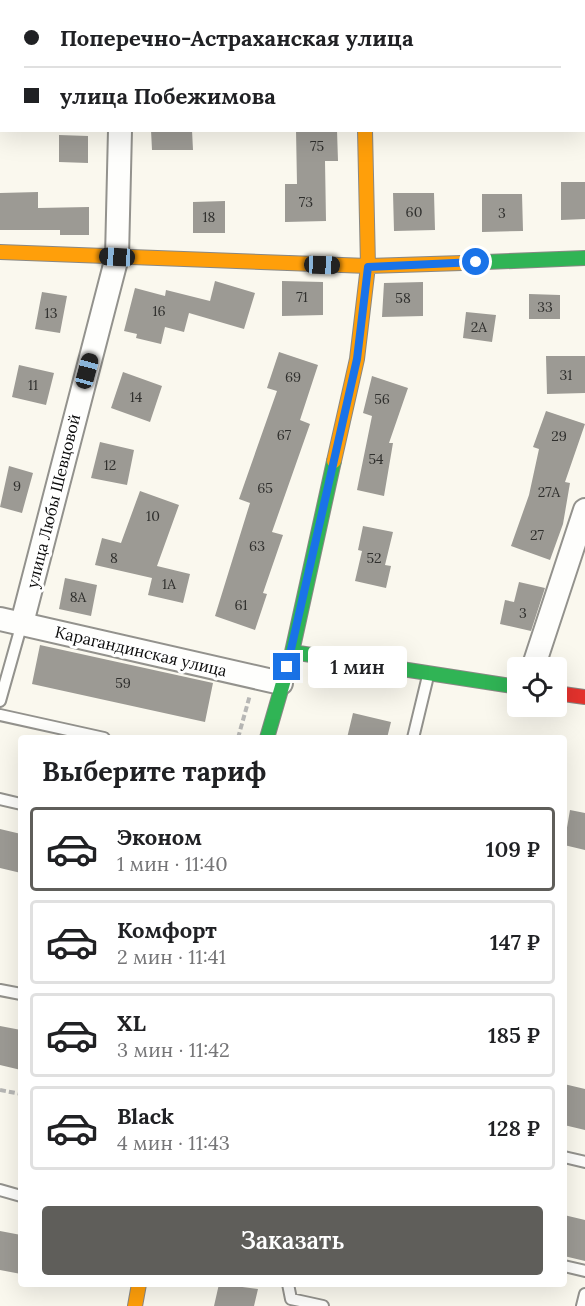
<!DOCTYPE html>
<html lang="ru">
<head>
<meta charset="utf-8">
<style>
  body { margin:0; font-family:Lora,serif; background:#f2f2f2; color:#202124; height:100vh; display:flex; flex-direction:column; font-size:22px; white-space:nowrap }
  * { box-sizing:border-box; margin:0 }
  p { font-size:20px; color:#757577 }
  .icon { flex:none; width:33px; height:33px; fill:none; stroke:currentColor; stroke-width:2; stroke-linecap:round; stroke-linejoin:round }
  .map { position:relative; flex:1; overflow:hidden }
  .panel { position:absolute; left:18px; top:735px; width:549px; height:552px; display:flex; flex-direction:column; background:#fff; border-radius:6px; box-shadow:0 6px 24px #0002 }
  .panel>* { flex:none }
  .top-card { position:absolute; left:0px; top:0px; width:585px; height:132px; box-shadow:0 6px 24px #0002; display:grid; align-content:center; height:132px; padding:0 24px; background:#fff }
  .tools { position:absolute; left:507px; top:657px; display:grid; gap:12px }
  .tools a { display:grid; place-items:center; width:60px; height:60px; border-radius:6px; background:#fff; box-shadow:0 6px 24px #0002; font-size:30px }
  .end { position:absolute; width:27px; height:27px; margin:-14px; border:8px solid #1a73e8; background:#fff; box-shadow:0 0 0 3px #fff }
  .from { border-radius:50% }
  .bubble { position:absolute; height:42px; border-radius:6px; background:#fff; box-shadow:0 6px 24px #0002; font-size:20px; font-weight:600; line-height:42px; text-align:center }
  .car { position:absolute; width:18px; height:36px; margin:-18px -9px; border-radius:8px; box-shadow:0 0 4px 2px #0007; background:linear-gradient(#222 24%,#8ab4d8 0 40%,#222 0 76%,#8ab4d8 0 86%,#222 0) }
  .top-card b { display:flex; align-items:center; gap:21px; height:57px; font-size:22px }
  .top-card b+b { border-top:2px solid #e0e0e0 }
  .top-card i { width:15px; height:15px; background:#202124 }
  ul { padding:0; list-style:none }
  li { display:flex; align-items:center; gap:18px; height:84px; margin:0 12px 9px; padding:0 12px; border:3px solid #e0e0e0; border-radius:6px }
  li div { flex:1 }
  li b { display:block; font-size:22px }
  li em { font-style:normal; font-weight:600 }
  li.on { border-color:#5f5e5a }
  li>.icon { width:54px; height:54px; stroke-width:1.5 }
  h2 { padding:0 24px; font-size:27px; line-height:72px }
  .action { display:flex; gap:12px; margin-top:auto; padding:12px 24px }
  .action a { flex:1; height:69px; border-radius:6px; background:#5f5e5a; color:#fff; font-size:24px; font-weight:600; line-height:69px; text-align:center }
  .map>svg:first-child { display:block }
  .building { fill:#9c9a94 }
  .lines { fill:none; stroke-linecap:round; stroke-linejoin:round }
  .lane-casing { stroke:#93928d; stroke-width:14 }
  .street-casing { stroke:#93928d; stroke-width:26 }
  .fast-casing { stroke:#898884; stroke-width:16 }
  .slow-casing { stroke:#898884; stroke-width:16 }
  .jam-casing { stroke:#898884; stroke-width:16 }
  .path { stroke:#b7b7b5; stroke-width:4; stroke-dasharray:6 3; stroke-linecap:butt }
  .lane { stroke:#fefefc; stroke-width:10 }
  .street { stroke:#fefefc; stroke-width:22 }
  .fast { stroke:#30b455; stroke-width:14 }
  .slow { stroke:#ff9f0a; stroke-width:14 }
  .jam { stroke:#e5322d; stroke-width:14 }
  .route { stroke:#1a73e8; stroke-width:8 }
  .labels { text-anchor:middle; stroke-width:6; stroke-linejoin:round; paint-order:stroke }
  .number-label { font-size:14px; fill:#2f2f2d }
  .street-label { font-size:16px; fill:#0b0b0b; stroke:#fff }
</style>
</head>
<body>
<div class="map">
<svg width="585" height="1306" viewBox="0 0 585 1306">
  <rect width="100%" height="100%" fill="#faf8ee"/>
  <path class="building" d="M151,130H192L193,150H152Z
    M296,130H337L338,161H325L326,221L285,222V184H297Z
    M59,135L88,136V163L59,162Z
    M561,182H585V219L561,220Z
    M38,192V208L89,207V235H60V230H0V193Z
    M393,193H434L435,230L394,231Z
    M482,194H522L523,231L482,232Z
    M225,201V233H193V202Z
    M215,281L255,293L244,329L189,313L184,332L165,327L161,344L136,338L137,334L124,331L135,288L165,296L166,290L210,301Z
    M282,281L323,282V315L282,316Z
    M423,282V316L382,317L384,283Z
    M42,292L67,296L60,333L35,329Z
    M529,294L560,295V319H529Z
    M466,312L496,315L492,342L463,338Z
    M279,352L318,365L300,420L310,424L272,532L283,535L263,593L267,594L255,630L215,616L250,503L239,499L277,391L267,388Z
    M546,356H585V393L547,394Z
    M19,365L54,373L46,405L12,397Z
    M123,372L162,386L150,422L111,408Z
    M372,376L408,388L389,443H393L384,496L357,490L372,416L363,413Z
    M546,411L585,424L565,482L570,483L563,524L550,560L511,546L529,495L539,449L533,447Z
    M100,442L134,450L127,485L91,478Z
    M9,466L33,473L22,513L0,507Z
    M140,491L179,505L157,566L190,574L183,603L148,595L152,578L95,565L102,538L121,543Z
    M363,526L393,532L385,565L391,566L386,588L355,581L362,551L358,550Z
    M65,578L97,585L91,616L59,609Z
    M519,582L545,588L531,631L500,624L505,600L514,602Z
    M40,645L213,683L205,722L32,684Z
    M353,713L391,722L387,738H347Z
    M570,810L585,813V850L564,845Z
    M0,829L21,834V873L0,868Z
    M0,1026L21,1030V1070L0,1065Z
    M564,1084L585,1089V1130L564,1125Z
    M564,1215L585,1220V1261L564,1256Z
    M0,1231L21,1235V1274L0,1270Z
    M219,1284L258,1289L254,1306H214Z"/>
  <g class="lines">
    <g class="lane-casing">
      <path id="lane" d="M0,701L22,623
        M0,715L104,738
        M413,738L428,676
        M0,799L21,804
        M0,990L21,994
        M564,1157L585,1162
        M0,1190L21,1196
        M564,1266L585,1271
        M288,1284L291,1299L323,1306
        M582,1306L585,1294"/>
    </g>
    <g class="street-casing">
      <path id="street" d="M363,0V2
        M123,2V0
        M0,619L281,683
        M22,623L117,257L120,130
        M533,668L585,510"/>
    </g>
    <g class="fast-casing">
      <path id="fast" d="M462,263L585,258
        M292,652L518,687
        M267,738L292,652L334,461"/>
    </g>
    <g class="slow-casing">
      <path id="slow" d="M0,252L368,266L462,263
        M334,461L357,359L368,266L365,130
        M135,1306L139,1284"/>
    </g>
    <g class="jam-casing">
      <path id="jam" d="M556,693L585,697"/>
    </g>
    <path class="path" d="M238,738L250,695
      M0,1090L21,1094"/>
    <use href="#lane" class="lane"/>
    <use href="#street" class="street"/>
    <use href="#fast" class="fast"/>
    <use href="#slow" class="slow"/>
    <use href="#jam" class="jam"/>
  </g>
  <g class="lines">
    <path class="route" d="M287,667L357,359L368,267L476,262"/>
  </g>
  <g class="labels">
    <g class="number-label">
      <text x="317" y="151">75</text>
      <text x="306" y="207">73</text>
      <text x="414" y="217">60</text>
      <text x="502" y="218">3</text>
      <text x="209" y="222">18</text>
      <text x="302" y="302">71</text>
      <text x="403" y="303">58</text>
      <text x="545" y="312">33</text>
      <text x="159" y="316">16</text>
      <text x="51" y="318">13</text>
      <text x="479" y="332">2А</text>
      <text x="566" y="380">31</text>
      <text x="293" y="382">69</text>
      <text x="33" y="390">11</text>
      <text x="136" y="402">14</text>
      <text x="382" y="404">56</text>
      <text x="284" y="440">67</text>
      <text x="559" y="441">29</text>
      <text x="376" y="464">54</text>
      <text x="110" y="470">12</text>
      <text x="17" y="491">9</text>
      <text x="265" y="493">65</text>
      <text x="549" y="497">27А</text>
      <text x="153" y="521">10</text>
      <text x="537" y="540">27</text>
      <text x="257" y="551">63</text>
      <text x="114" y="563">8</text>
      <text x="374" y="563">52</text>
      <text x="169" y="589">1А</text>
      <text x="78" y="602">8А</text>
      <text x="241" y="610">61</text>
      <text x="523" y="618">3</text>
      <text x="123" y="688">59</text>
    </g>
    <g class="street-label">
      <text transform="translate(53 501) rotate(-76)" y="6">улица Любы Шевцовой</text>
      <text transform="translate(141 651) rotate(13)" y="6">Карагандинская улица</text>
    </g>
  </g>
</svg>
<div class="tools">
<a><svg class="icon" aria-label="locate" viewBox="0 0 24 24"><circle cx="12" cy="12" r="6"/><path d="M12 2v4M12 18v4M2 12h4M18 12h4"/></svg></a>
</div>
<i class="end from" style="left:476px;top:262px"></i>
<i class="end" style="left:287px;top:667px"></i>
<div class="bubble" style="left:308px;top:646px;width:99px">1 мин</div>
<i class="car" style="left:117px;top:257px;rotate:273deg"></i>
<i class="car" style="left:322px;top:265px;rotate:92deg"></i>
<i class="car" style="left:87px;top:371px;rotate:15deg"></i>
<div class="top-card">
<b><i class="from"></i>Поперечно-Астраханская улица</b>
<b><i></i>улица Побежимова</b>
</div>
<section class="panel">
<h2>Выберите тариф</h2>
<ul>
<li class="on"><svg class="icon" aria-label="car" viewBox="0 0 24 24"><path d="M5 17H2v-5l4-1 3-4h7l3 4 3 1v5h-3M9 17h6M6 11h13"/><circle cx="7" cy="17" r="2"/><circle cx="17" cy="17" r="2"/></svg><div><b>Эконом</b><p>1 мин · 11:40</p></div><em>109 ₽</em></li>
<li><svg class="icon" aria-label="car" viewBox="0 0 24 24"><path d="M5 17H2v-5l4-1 3-4h7l3 4 3 1v5h-3M9 17h6M6 11h13"/><circle cx="7" cy="17" r="2"/><circle cx="17" cy="17" r="2"/></svg><div><b>Комфорт</b><p>2 мин · 11:41</p></div><em>147 ₽</em></li>
<li><svg class="icon" aria-label="car" viewBox="0 0 24 24"><path d="M5 17H2v-5l4-1 3-4h7l3 4 3 1v5h-3M9 17h6M6 11h13"/><circle cx="7" cy="17" r="2"/><circle cx="17" cy="17" r="2"/></svg><div><b>XL</b><p>3 мин · 11:42</p></div><em>185 ₽</em></li>
<li><svg class="icon" aria-label="car" viewBox="0 0 24 24"><path d="M5 17H2v-5l4-1 3-4h7l3 4 3 1v5h-3M9 17h6M6 11h13"/><circle cx="7" cy="17" r="2"/><circle cx="17" cy="17" r="2"/></svg><div><b>Black</b><p>4 мин · 11:43</p></div><em>128 ₽</em></li>
</ul>
<div class="action"><a>Заказать</a></div>
</section>
</div>
</body>
</html>
